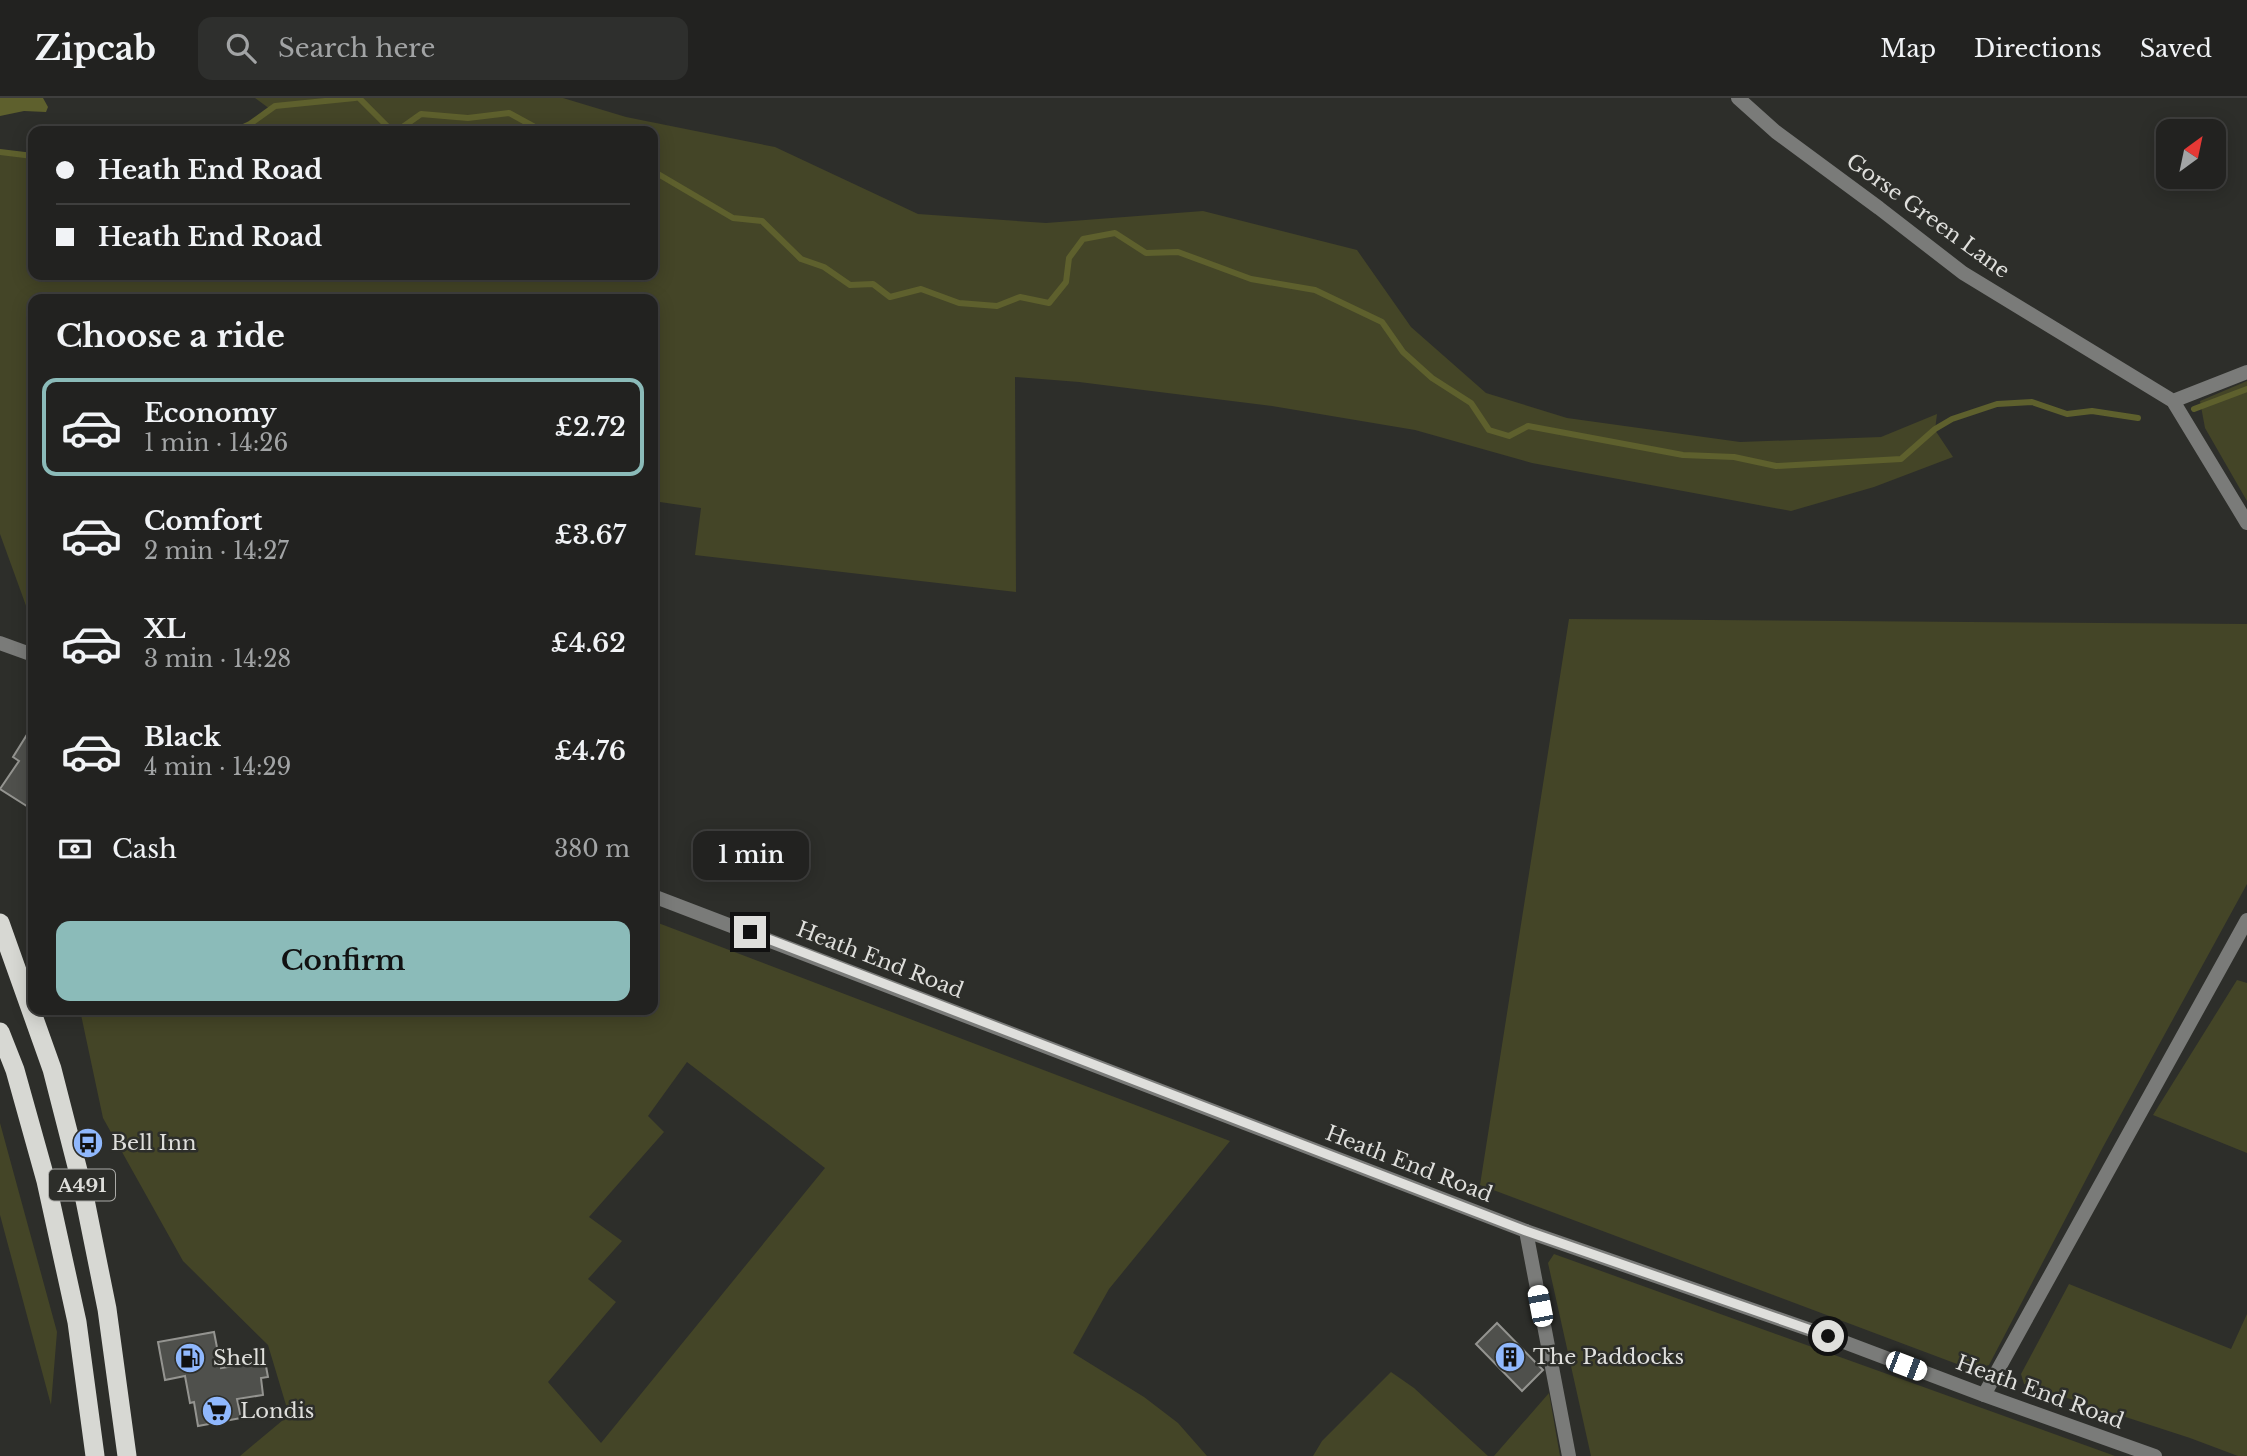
<!DOCTYPE html>
<html lang="en">
<head>
<meta charset="utf-8">
<style>
  body { margin:0; font-family:"Libre Baskerville",serif; background:#2e2f2d; color:#f1f3f6; height:100vh; display:flex; flex-direction:column; font-size:26px; white-space:nowrap }
  * { box-sizing:border-box; margin:0 }
  p { font-size:23px; color:#a2a4a5 }
  .icon { flex:none; width:38px; height:38px; fill:none; stroke:currentColor; stroke-width:2; stroke-linecap:round; stroke-linejoin:round }
  .map { position:relative; flex:1; overflow:hidden }
  .drawer { position:absolute; left:28px; top:196px; width:630px; height:721px; display:flex; flex-direction:column; background:#222220; border-radius:14px; box-shadow:0 4px 18px #0003,0 0 0 2px #3f3f3e }
  .drawer>* { flex:none }
  .top-card { position:absolute; left:28px; top:28px; width:630px; height:154px; border-radius:14px; box-shadow:0 4px 18px #0003,0 0 0 2px #3f3f3e; display:grid; align-content:center; height:154px; padding:0 28px; background:#222220 }
  .needle { width:46px; rotate:33deg }
  .tools { position:absolute; left:2156px; top:21px; display:grid; gap:14px }
  .tools a { display:grid; place-items:center; width:70px; height:70px; border-radius:14px; background:#222220; box-shadow:0 4px 18px #0003,0 0 0 2px #3f3f3e; font-size:35px }
  .end { position:absolute; width:32px; height:32px; margin:-16px; border:9px solid #dfdfdc; background:#111; box-shadow:0 0 0 4px #111 }
  .from { border-radius:50% }
  .bubble { position:absolute; height:49px; border-radius:14px; background:#222220; box-shadow:0 4px 18px #0003,0 0 0 2px #3f3f3e; font-size:23px; font-weight:600; line-height:49px; text-align:center }
  .car { position:absolute; width:21px; height:42px; margin:-21px -10px; border-radius:9px; box-shadow:0 0 5px 2px #0007; background:linear-gradient(#fff 24%,#345 0 40%,#fff 0 76%,#345 0 86%,#fff 0) }
  .top-card b { display:flex; align-items:center; gap:24px; height:66px; font-size:26px }
  .top-card b+b { border-top:2px solid #3f3f3e }
  .top-card i { width:18px; height:18px; background:#f1f3f6 }
  ul { padding:0; list-style:none }
  li { display:flex; align-items:center; gap:21px; height:98px; margin:0 14px 10px; padding:0 14px; border:4px solid transparent; border-radius:14px }
  li div { flex:1 }
  li b { display:block; font-size:26px }
  li em { font-style:normal; font-weight:600 }
  li.active { border-color:#8bbbb9 }
  li>.icon { width:63px; height:63px; stroke-width:1.5 }
  h2 { padding:0 28px; font-size:32px; line-height:84px }
  .pay { display:flex; align-items:center; gap:18px; height:77px; padding:0 28px; font-size:26px }
  .pay p { margin-inline-start:auto }
  .cta { display:flex; gap:14px; margin-top:auto; padding:14px 28px }
  .cta a { flex:1; height:80px; border-radius:14px; background:#8bbbb9; color:#111; font-size:28px; font-weight:600; line-height:80px; text-align:center }
  header { display:flex; align-items:center; gap:42px; box-sizing:border-box; height:98px; padding:0 35px; background:#222220; border-bottom:2px solid #3f3f3e }
  header strong { font-size:33px }
  nav { display:flex; gap:38px; margin-inline-start:auto; font-size:24px }
  .search { width:490px; height:63px; background:#2e2f2d; display:flex; align-items:center; gap:18px; box-sizing:border-box; padding:0 24px; border-radius:14px; color:#a2a4a5; font-size:26px }
  .map>svg:first-child { display:block }
  .green { fill:#444527; fill-rule:evenodd }
  .water { fill:#5e602d }
  .lines { fill:none; stroke-linecap:round; stroke-linejoin:round }
  .stream { stroke:#5e602d; stroke-width:6 }
  .building { fill:#4f504c; stroke:#949490; stroke-width:2 }
  .minor { stroke:#7a7b79; stroke-width:14 }
  .tertiary { stroke:#7a7b79; stroke-width:14 }
  .trunk { stroke:#d7d8d3; stroke-width:19 }
  .route { stroke:#dfdfdc; stroke-width:9 }
  .labels { text-anchor:middle; stroke-width:5; stroke-linejoin:round; paint-order:stroke }
  .shield { fill:#2d2e2a; stroke:#aaaaa7; stroke-width:2 }
  .shield-label { font-size:19px; font-weight:bold; fill:#dfdfdc }
  .street-label { font-size:21px; fill:#dfdfdc; stroke:#2d2e2a }
  .poi-label { font-size:21px; fill:#dfdfdc; stroke:#2d2e2a; text-anchor:start }
</style>
</head>
<body>
<header>
<strong>Zipcab</strong>
<div class="search"><svg class="icon" aria-label="search" viewBox="0 0 24 24"><circle cx="10" cy="10" r="6"/><path d="M15 15l6 6"/></svg>Search here</div>
<nav><a>Map</a><a>Directions</a><a>Saved</a></nav>
</header>
<div class="map">
<svg width="2247" height="1358" viewBox="0 0 2247 1358">
  <rect width="100%" height="100%" fill="#2d2e2a"/>
  <path class="green" d="M255,0H563L626,19L775,49L918,116L1046,125L1203,113L1357,152L1411,229L1486,295L1567,320L1740,344L1881,339L1937,316L1935,332L1953,359L1874,389L1791,413L1532,365L1415,332L1272,308L1079,284L1015,279L1016,494L695,457L701,410L653,403V201H33V527L0,436V54L33,58V177H653V33H235L250,26L270,11Z
    M2247,283V403L2205,330L2200,303Z
    M1569,521L2247,526V786L2103,1049L1989,1267L1973,1272L1480,1087Z
    M653,823L1230,1043L1109,1191L1073,1255L1144,1299L1178,1325L1207,1358H240L289,1317L268,1247L183,1163L103,1020L80,912H653ZM687,964L825,1070L601,1345L548,1284L616,1204L588,1181L622,1143L589,1119L664,1034L648,1018Z
    M2237,882L2247,885V1055L2153,1017Z
    M0,1025L57,1234L51,1307L0,1117Z
    M1554,1156L2115,1358H1591L1548,1165Z
    M2069,1186L2231,1251L2247,1216V1358H2238L2190,1340L2024,1286L2021,1276Z
    M1391,1274L1414,1290L1488,1358H1313L1322,1343Z
    M1549,1295L1560,1358H1494Z"/>
  <path class="water" d="M0,0H43L48,9L46,14L24,13L0,18Z"/>
  <g class="lines">
    <path class="stream" d="M359,0L392,33
      M235,33L250,26L275,8L355,0
      M397,33L421,16L468,20L509,15L542,33
      M575,33H579
      M0,54L33,58
      M653,73L733,120L762,123L801,161L824,169L850,187L873,186L890,199L921,191L959,205L997,208L1020,199L1049,205L1066,184L1069,160L1083,141L1115,135L1146,155L1178,154L1251,181L1315,192L1382,224L1403,254L1432,280L1471,305L1489,332L1509,338L1528,328L1683,357L1734,359L1776,368L1901,361L1935,331L1952,321L1997,306L2032,304L2067,316L2092,313L2138,320
      M2194,311L2247,291"/>
  </g>
  <path class="building" d="M33,627V712L0,691L19,663L13,659Z
    M1497,1225L1543,1272L1522,1293L1476,1246Z
    M214,1234L221,1270L265,1263L268,1279L261,1280L263,1297L237,1301L241,1320L198,1328L194,1304L190,1305L185,1278L165,1282L158,1244Z"/>
  <g class="lines">
    <path class="minor" d="M1738,0L1776,34L1879,110L1963,175L2173,303L2247,425
      M2173,303L2247,274
      M1526,1133L1569,1358
      M1984,1297L2247,822"/>
    <path class="tertiary" d="M0,545L33,557
      M653,798L1526,1133L1828,1238L1984,1297L2155,1358"/>
    <path class="trunk" d="M0,825L52,971L83,1092L107,1211L127,1358
      M0,934L15,972L46,1083L77,1224L95,1358"/>
  </g>
  <g class="lines">
    <path class="route" d="M750,834L1526,1133L1828,1238"/>
  </g>
  <defs>
    <g id="bus-disc" transform="scale(1.575)"><circle r="9.5" fill="#90b8fd" stroke="#2d2e2a"/><path d="M-5-6H5V4H4V6H2V4H-2V6H-4V4H-5ZM-3.5-4V0h7V-4ZM-3.5 1.2v1.5H-2V1.2ZM2 1.2v1.5H3.5V1.2Z" fill="#111"/></g>
    <g id="building-disc" transform="scale(1.575)"><circle r="9.5" fill="#90b8fd" stroke="#2d2e2a"/><path d="M-4-6H4V6H1V3H-1V6H-4ZM-2.5-4.3h1.7v1.8h-1.7ZM.8-4.3h1.7v1.8H.8ZM-2.5-1h1.7V.8h-1.7ZM.8-1h1.7V.8H.8Z" fill="#111"/></g>
    <g id="fuel-disc" transform="scale(1.575)"><circle r="9.5" fill="#90b8fd" stroke="#2d2e2a"/><path d="M-5.5-6h7V0h2V4h1.3V-2.5L3-4.5l.8-.8L6-3V5H2.5V1h-1V6h-7ZM-4.2-4.7v3.2H.2V-4.7Z" fill="#111"/></g>
    <g id="supermarket-disc" transform="scale(1.575)"><circle r="9.5" fill="#90b8fd" stroke="#2d2e2a"/><path d="M-6-5.5h2.5l.6 2H6L4.5 2H-2.5L-4.4-4H-6ZM-1.5 3.2a1.3 1.3 0 1 0 .1 0ZM3 3.2a1.3 1.3 0 1 0 .1 0Z" fill="#111"/></g>
  </defs>
  <g fill-rule="evenodd">
    <use href="#bus-disc" x="88" y="1045"/>
    <use href="#building-disc" x="1510" y="1259"/>
    <use href="#fuel-disc" x="190" y="1260"/>
    <use href="#supermarket-disc" x="217" y="1313"/>
  </g>
  <g class="labels">
    <rect class="shield" x="49" y="1071.5" width="66" height="31" rx="5"/>
    <g class="shield-label">
      <text x="82" y="1094">A491</text>
    </g>
    <g class="street-label">
      <text transform="translate(1928 118) rotate(36)" y="7">Gorse Green Lane</text>
      <text transform="translate(880 862) rotate(21)" y="7">Heath End Road</text>
      <text transform="translate(1409 1066) rotate(21)" y="7">Heath End Road</text>
      <text transform="translate(2040 1294) rotate(20)" y="7">Heath End Road</text>
    </g>
    <g class="poi-label">
      <text x="111" y="1052">Bell Inn</text>
      <text x="1533" y="1266">The Paddocks</text>
      <text x="213" y="1267">Shell</text>
      <text x="240" y="1320">Londis</text>
    </g>
  </g>
</svg>
<div class="tools">
<a><svg class="needle" viewBox="-14 -14 28 28"><path d="M0-13l5 13h-10z" fill="#e53935"/><path d="M0 13l5-13h-10z" fill="#a2a4a5"/></svg></a>
</div>
<i class="end from" style="left:1828px;top:1238px"></i>
<i class="end" style="left:750px;top:834px"></i>
<div class="bubble" style="left:693px;top:733px;width:116px">1 min</div>
<i class="car" style="left:1540px;top:1208px;rotate:349deg"></i>
<i class="car" style="left:1906px;top:1268px;rotate:111deg"></i>
<div class="top-card">
<b><i class="from"></i>Heath End Road</b>
<b><i></i>Heath End Road</b>
</div>
<section class="drawer">
<h2>Choose a ride</h2>
<ul>
<li class="active"><svg class="icon" aria-label="car" viewBox="0 0 24 24"><path d="M5 17H2v-5l4-1 3-4h7l3 4 3 1v5h-3M9 17h6M6 11h13"/><circle cx="7" cy="17" r="2"/><circle cx="17" cy="17" r="2"/></svg><div><b>Economy</b><p>1 min · 14:26</p></div><em>£2.72</em></li>
<li><svg class="icon" aria-label="car" viewBox="0 0 24 24"><path d="M5 17H2v-5l4-1 3-4h7l3 4 3 1v5h-3M9 17h6M6 11h13"/><circle cx="7" cy="17" r="2"/><circle cx="17" cy="17" r="2"/></svg><div><b>Comfort</b><p>2 min · 14:27</p></div><em>£3.67</em></li>
<li><svg class="icon" aria-label="car" viewBox="0 0 24 24"><path d="M5 17H2v-5l4-1 3-4h7l3 4 3 1v5h-3M9 17h6M6 11h13"/><circle cx="7" cy="17" r="2"/><circle cx="17" cy="17" r="2"/></svg><div><b>XL</b><p>3 min · 14:28</p></div><em>£4.62</em></li>
<li><svg class="icon" aria-label="car" viewBox="0 0 24 24"><path d="M5 17H2v-5l4-1 3-4h7l3 4 3 1v5h-3M9 17h6M6 11h13"/><circle cx="7" cy="17" r="2"/><circle cx="17" cy="17" r="2"/></svg><div><b>Black</b><p>4 min · 14:29</p></div><em>£4.76</em></li>
</ul>
<div class="pay"><svg class="icon" aria-label="cash" viewBox="0 0 24 24"><path d="M3 7h18v10H3z"/><circle cx="12" cy="12" r="2"/></svg>Cash<p>380 m</p></div>
<div class="cta"><a>Confirm</a></div>
</section>
</div>
</body>
</html>
